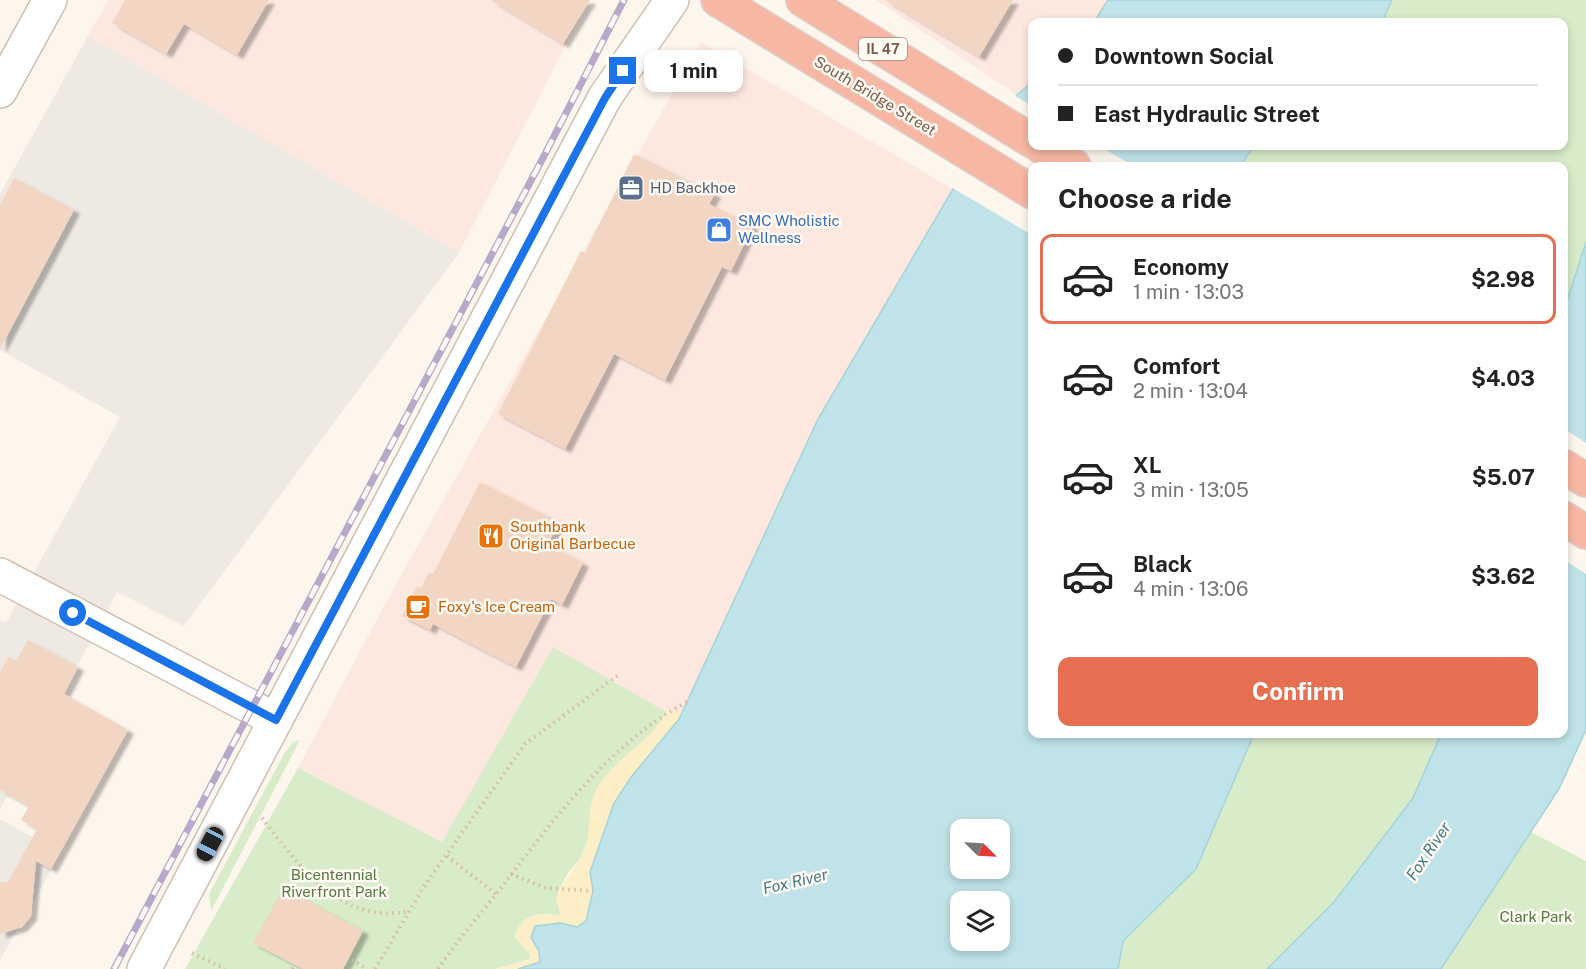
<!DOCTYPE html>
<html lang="en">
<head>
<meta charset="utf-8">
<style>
  body { margin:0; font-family:"Public Sans",sans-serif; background:#f2f2f2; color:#222; height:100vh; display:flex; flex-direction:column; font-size:22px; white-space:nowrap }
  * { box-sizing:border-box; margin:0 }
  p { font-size:20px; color:#767676 }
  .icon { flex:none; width:33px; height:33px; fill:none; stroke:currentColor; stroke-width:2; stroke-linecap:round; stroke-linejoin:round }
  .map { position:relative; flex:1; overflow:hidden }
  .details { position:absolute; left:1028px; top:162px; width:540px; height:576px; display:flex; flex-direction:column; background:#fff; border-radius:12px; box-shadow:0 3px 9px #0003 }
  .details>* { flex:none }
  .top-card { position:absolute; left:1028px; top:18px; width:540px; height:132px; border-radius:12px; box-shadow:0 3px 9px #0003; display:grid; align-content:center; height:132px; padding:0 30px; background:#fff }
  .needle { width:39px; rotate:114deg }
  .buttons { position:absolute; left:950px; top:819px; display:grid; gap:12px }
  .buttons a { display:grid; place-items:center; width:60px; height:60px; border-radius:12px; background:#fff; box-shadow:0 3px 9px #0003; font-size:30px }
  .end { position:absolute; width:27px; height:27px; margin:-14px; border:8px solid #1a73e8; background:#fff; box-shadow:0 0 0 3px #fff }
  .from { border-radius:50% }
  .bubble { position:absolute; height:42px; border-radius:12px; background:#fff; box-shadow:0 3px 9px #0003; font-size:20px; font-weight:700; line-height:42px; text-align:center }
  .car { position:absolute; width:18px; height:36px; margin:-18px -9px; border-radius:8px; box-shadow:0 0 4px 2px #0007; background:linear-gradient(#222 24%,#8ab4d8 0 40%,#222 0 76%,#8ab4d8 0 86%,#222 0) }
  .top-card b { display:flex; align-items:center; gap:21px; height:57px; font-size:22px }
  .top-card b+b { border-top:2px solid #e0e0e0 }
  .top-card i { width:15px; height:15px; background:#222 }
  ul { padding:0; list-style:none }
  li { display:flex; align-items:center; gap:18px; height:90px; margin:0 12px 9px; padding:0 18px; border:3px solid transparent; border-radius:12px }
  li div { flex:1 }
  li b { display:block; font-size:22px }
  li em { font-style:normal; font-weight:700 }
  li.current { border-color:#e76f51 }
  li>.icon { width:54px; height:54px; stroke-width:1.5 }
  h2 { padding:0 30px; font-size:27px; line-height:72px }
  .cta { display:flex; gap:12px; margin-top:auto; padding:12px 30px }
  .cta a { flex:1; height:69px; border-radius:12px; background:#e76f51; color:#fff; font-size:24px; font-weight:700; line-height:69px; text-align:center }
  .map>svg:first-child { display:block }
  .commercial { fill:#fde8e0 }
  .industrial { fill:#efe9e4 }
  .green { fill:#d8ecc9 }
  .sand { fill:#fcefc7 }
  .water { fill:#bfe3e8; stroke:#a5d3da; stroke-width:1.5; fill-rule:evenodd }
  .pier { fill:#fdf6ec }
  .building { fill:#f3d5c3; filter:url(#shadow) }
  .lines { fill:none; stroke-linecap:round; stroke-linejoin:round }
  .minor-casing { stroke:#d1beb0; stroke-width:36 }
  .highway-casing { stroke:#dad1cd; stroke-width:36 }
  .path { stroke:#d9b8a5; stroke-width:4; stroke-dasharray:1.5 4.5; stroke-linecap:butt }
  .minor { stroke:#fff; stroke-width:33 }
  .highway { stroke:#f7b7a3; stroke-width:33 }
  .rail-casing { stroke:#b9a8c9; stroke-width:7 }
  .rail { stroke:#fffaf3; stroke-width:4.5; stroke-dasharray:14; stroke-linecap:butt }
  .route { stroke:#1a73e8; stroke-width:8 }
  .labels { text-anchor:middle; stroke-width:5; stroke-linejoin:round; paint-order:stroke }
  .shield { fill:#fffaf3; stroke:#a28b7f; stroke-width:1.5 }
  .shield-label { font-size:14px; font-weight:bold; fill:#7a5c4d }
  .street-label { font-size:15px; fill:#7a5c4d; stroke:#fffaf3 }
  .service-label { font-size:15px; fill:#4e5e75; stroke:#fffaf3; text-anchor:start }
  .shop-label { font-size:15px; fill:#366cbe; stroke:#fffaf3; text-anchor:start }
  .food-label { font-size:15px; fill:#c56008; stroke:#fffaf3; text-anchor:start }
  .park-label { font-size:15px; fill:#537a41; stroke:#fffaf3 }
  .water-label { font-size:16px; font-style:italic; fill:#437c86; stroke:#fffaf3 }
</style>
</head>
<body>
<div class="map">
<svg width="1586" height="969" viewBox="0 0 1586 969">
  <defs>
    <filter id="shadow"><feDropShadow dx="6" dy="4" stdDeviation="1.5" flood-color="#0004"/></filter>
  </defs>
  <rect width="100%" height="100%" fill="#fdf6ec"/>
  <path class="commercial" d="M108,0H589L459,253L88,36Z
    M876,0H1108L1094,22H1032V82L1017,95Z
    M701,42L953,189L818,419L679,719L553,648L442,843L298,768L386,602Z"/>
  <path class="industrial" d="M88,36L459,253L184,626L117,592L0,809V620L6,623L120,417L0,350V194Z
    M0,819L61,853L0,960Z"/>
  <path class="green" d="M1392,0H1586V242L1568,298L1563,301V166H1240L1254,146H1563V22H1382Z
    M553,647L679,719L590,834L580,859L568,873L558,892L561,916C542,911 520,914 515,937L529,953L531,959L495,969H185L298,768L442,842Z
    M1254,734H1441L1413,798L1334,902L1267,969H1118L1123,941L1196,869Z
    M300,740L211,911L209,894L284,754L293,742Z
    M1531,832L1586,861V969H1441Z"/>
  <path class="sand" d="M695,706L604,907L535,969H495L531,960L529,953L515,937C520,914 542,912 561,916L556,899C563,879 578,867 585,848C592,829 586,809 596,790C614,757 652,742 669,708L679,713Z"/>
  <path class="water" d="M1108,0H1392L1382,22H1094Z
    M1032,82V146H1254L1240,166H1032V734H1254L1196,869L1123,941L1118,969H518L540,962L539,951L531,938L535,926L561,923L577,927L586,921L593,891L590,872L614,803L632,776L679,719L818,419L953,189L1017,95ZM960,830H999V868H960ZM960,902H999V940H960Z
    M1586,242V730L1559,789L1441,969H1267L1334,902L1413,798L1441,734H1563V301L1568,298Z"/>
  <path class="pier" d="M1014,95L1032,106V146H1099L1134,166H1032V235L951,187Z
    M1563,428L1586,443V574L1563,559Z"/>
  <path class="building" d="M125,0H269L237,55L184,24L166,54L112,23Z
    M491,0H590L563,44Z
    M885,0H1013L979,57Z
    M634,154L715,194L709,204L753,226L731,271L722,267L665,380L614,354L565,449L498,414L581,251L585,253Z
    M14,178L74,210L0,349V205Z
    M480,482L559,522L548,544L583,563L562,605L551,599L516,667L433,624L430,630L402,616L417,586L421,588L429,572L433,574Z
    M28,640L78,667L64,694L128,730L51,869L36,861L31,916L22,927L0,934V882H8L37,829L21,820L29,806L0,790V672L8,657L16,661Z
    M283,888L363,931L343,969H303L253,943Z"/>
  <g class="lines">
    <g class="minor-casing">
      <path id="minor" d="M0,91L50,0
        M0,575L276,720
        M144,969L605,97L672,0"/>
    </g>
    <g class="highway-casing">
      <path id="highway" d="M718,0L1032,192
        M803,0L1032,141
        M1040,146L1074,166
        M1563,466L1586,480
        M1563,518L1586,532"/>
    </g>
    <path class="path" d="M262,818C298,865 342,926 409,911
      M447,856L496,894
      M511,874L546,888L593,891
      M192,953L225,969
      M352,960L367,969
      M292,969L293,967
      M375,969L423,888L525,744L621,673
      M438,969C456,942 477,918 497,893C552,821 607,746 688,701"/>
    <use href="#minor" class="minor"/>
    <use href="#highway" class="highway"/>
    <g class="rail-casing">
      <path id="rail" d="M114,969L545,154L624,0"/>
    </g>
    <use href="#rail" class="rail"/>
  </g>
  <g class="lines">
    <path class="route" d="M73,613L276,720L605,98L623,71"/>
  </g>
  <defs>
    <g id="office-square" transform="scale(1.35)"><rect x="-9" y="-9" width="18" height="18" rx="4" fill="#5c6f8a" stroke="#fffaf3"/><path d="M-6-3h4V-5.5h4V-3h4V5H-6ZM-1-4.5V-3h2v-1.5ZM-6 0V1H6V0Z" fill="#fff"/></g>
    <g id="shop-square" transform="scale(1.35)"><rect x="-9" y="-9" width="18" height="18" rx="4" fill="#3f7fe0" stroke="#fffaf3"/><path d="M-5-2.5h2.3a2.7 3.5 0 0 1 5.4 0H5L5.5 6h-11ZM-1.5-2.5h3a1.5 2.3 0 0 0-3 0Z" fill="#fff"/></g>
    <g id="restaurant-square" transform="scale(1.35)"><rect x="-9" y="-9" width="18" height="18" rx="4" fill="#e8710a" stroke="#fffaf3"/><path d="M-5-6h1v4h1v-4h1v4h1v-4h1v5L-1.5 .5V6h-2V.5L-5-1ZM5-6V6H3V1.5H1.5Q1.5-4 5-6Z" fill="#fff"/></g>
    <g id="cafe-square" transform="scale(1.35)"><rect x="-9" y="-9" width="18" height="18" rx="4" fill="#e8710a" stroke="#fffaf3"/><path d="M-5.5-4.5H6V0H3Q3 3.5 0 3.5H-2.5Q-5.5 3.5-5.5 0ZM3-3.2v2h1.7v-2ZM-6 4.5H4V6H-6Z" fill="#fff"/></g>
  </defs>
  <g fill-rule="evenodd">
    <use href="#office-square" x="631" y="188"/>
    <use href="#shop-square" x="719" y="230"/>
    <use href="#restaurant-square" x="491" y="536"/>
    <use href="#cafe-square" x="418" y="607"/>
  </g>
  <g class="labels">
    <rect class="shield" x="859" y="38" width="48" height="22" rx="4.5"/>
    <g class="shield-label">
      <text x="883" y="54">IL 47</text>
    </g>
    <g class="street-label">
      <text transform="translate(875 96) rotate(31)" y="5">South Bridge Street</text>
    </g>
    <g class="service-label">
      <text x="650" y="193">HD Backhoe</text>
    </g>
    <g class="shop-label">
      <text x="738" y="226">SMC Wholistic<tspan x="738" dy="17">Wellness</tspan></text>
    </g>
    <g class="food-label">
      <text x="510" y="532">Southbank<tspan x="510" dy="17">Original Barbecue</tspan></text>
      <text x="438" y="612">Foxy's Ice Cream</text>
    </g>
    <g class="park-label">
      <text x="334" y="880">Bicentennial<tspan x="334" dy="17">Riverfront Park</tspan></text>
      <text x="1536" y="922">Clark Park</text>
    </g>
    <g class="water-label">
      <text transform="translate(1428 851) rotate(-56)" y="6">Fox River</text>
      <text transform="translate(795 881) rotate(-13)" y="6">Fox River</text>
    </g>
  </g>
</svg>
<div class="buttons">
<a><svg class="needle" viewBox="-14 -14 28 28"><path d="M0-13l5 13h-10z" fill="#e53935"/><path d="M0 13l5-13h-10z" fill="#767676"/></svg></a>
<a><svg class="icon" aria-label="layers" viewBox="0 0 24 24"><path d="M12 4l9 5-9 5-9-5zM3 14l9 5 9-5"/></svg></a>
</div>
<i class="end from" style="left:73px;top:613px"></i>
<i class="end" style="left:623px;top:71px"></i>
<div class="bubble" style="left:644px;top:50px;width:99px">1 min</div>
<i class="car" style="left:210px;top:844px;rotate:208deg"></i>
<div class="top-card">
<b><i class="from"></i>Downtown Social</b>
<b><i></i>East Hydraulic Street</b>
</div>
<section class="details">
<h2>Choose a ride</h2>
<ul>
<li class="current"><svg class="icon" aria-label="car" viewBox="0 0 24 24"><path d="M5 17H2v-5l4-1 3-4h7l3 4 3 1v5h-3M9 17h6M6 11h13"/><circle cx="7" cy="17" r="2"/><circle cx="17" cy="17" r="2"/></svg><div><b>Economy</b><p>1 min · 13:03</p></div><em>$2.98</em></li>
<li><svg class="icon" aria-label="car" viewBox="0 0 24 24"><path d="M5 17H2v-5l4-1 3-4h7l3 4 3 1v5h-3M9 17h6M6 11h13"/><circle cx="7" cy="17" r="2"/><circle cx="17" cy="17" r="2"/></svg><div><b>Comfort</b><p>2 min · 13:04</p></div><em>$4.03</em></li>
<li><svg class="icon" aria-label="car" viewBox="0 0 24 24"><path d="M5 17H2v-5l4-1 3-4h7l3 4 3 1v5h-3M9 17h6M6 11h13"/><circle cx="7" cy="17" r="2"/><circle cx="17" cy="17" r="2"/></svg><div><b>XL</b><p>3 min · 13:05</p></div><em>$5.07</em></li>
<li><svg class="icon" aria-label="car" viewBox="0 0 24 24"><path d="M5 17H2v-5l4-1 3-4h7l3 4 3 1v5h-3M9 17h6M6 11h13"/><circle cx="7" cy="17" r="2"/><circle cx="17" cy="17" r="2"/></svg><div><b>Black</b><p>4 min · 13:06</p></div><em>$3.62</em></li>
</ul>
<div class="cta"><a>Confirm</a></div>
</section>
</div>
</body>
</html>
